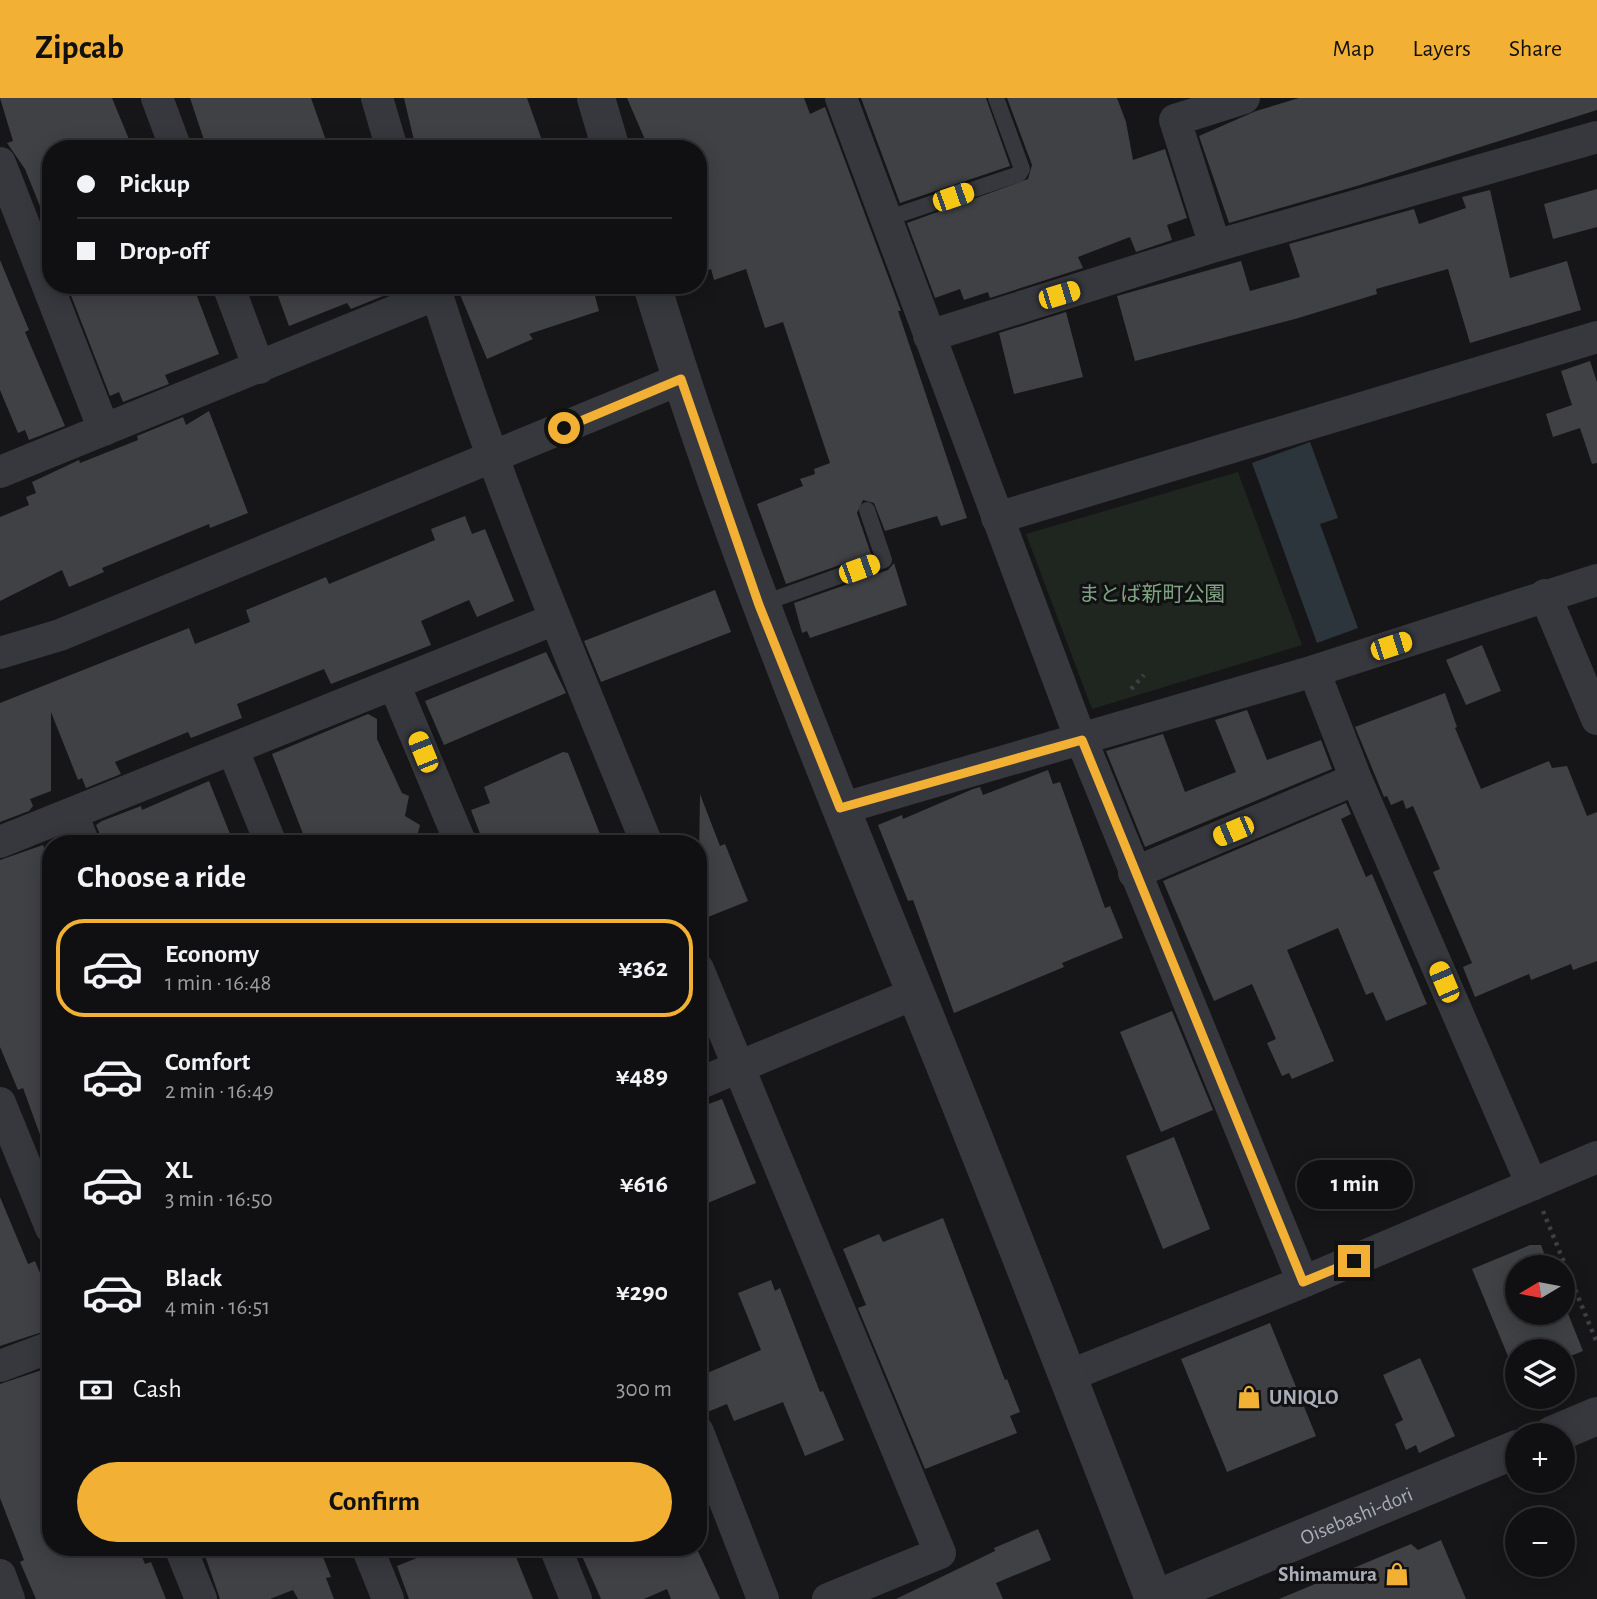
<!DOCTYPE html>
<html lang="en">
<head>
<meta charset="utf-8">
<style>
  body { margin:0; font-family:"Alegreya Sans","Noto Sans JP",sans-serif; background:#1e1e20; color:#f1f3f6; height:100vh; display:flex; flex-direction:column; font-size:26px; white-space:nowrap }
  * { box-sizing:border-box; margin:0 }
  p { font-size:23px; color:#9c9d9f }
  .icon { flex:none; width:38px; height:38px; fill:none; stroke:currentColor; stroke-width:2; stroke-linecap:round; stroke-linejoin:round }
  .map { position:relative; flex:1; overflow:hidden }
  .details { position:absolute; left:42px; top:737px; width:665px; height:721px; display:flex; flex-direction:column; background:#101012; border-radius:28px; box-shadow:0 4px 18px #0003,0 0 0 2px #303032 }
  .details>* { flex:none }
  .top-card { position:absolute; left:42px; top:42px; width:665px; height:154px; border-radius:28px; box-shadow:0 4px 18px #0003,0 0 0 2px #303032; display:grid; align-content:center; height:154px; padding:0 35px; background:#101012 }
  .needle { width:46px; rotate:260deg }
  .fabs { position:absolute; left:1505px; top:1157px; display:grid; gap:14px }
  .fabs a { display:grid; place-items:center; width:70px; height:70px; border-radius:50%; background:#101012; box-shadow:0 4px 18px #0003,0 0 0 2px #303032; font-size:35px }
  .end { position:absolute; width:32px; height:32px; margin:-16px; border:9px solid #f2b134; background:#111; box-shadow:0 0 0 4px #111 }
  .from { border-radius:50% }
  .bubble { position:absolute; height:49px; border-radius:24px; background:#101012; box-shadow:0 4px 18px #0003,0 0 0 2px #303032; font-size:23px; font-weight:600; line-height:49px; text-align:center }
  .car { position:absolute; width:21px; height:42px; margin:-21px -10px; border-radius:9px; box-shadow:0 0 5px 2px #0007; background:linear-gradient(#f5c518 24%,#345 0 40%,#f5c518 0 76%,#345 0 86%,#f5c518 0) }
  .top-card b { display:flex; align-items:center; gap:24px; height:66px; font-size:26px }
  .top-card b+b { border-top:2px solid #303032 }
  .top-card i { width:18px; height:18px; background:#f1f3f6 }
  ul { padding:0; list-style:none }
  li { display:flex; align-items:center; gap:21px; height:98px; margin:0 14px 10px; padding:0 21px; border:4px solid transparent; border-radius:28px }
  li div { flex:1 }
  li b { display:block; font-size:26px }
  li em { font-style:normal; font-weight:600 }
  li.on { border-color:#f2b134 }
  li>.icon { width:63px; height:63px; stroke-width:1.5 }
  h2 { padding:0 35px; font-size:32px; line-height:84px }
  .pay { display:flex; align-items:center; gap:18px; height:77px; padding:0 35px; font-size:26px }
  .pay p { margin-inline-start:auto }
  .cta { display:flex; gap:14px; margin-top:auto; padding:14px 35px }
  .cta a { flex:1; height:80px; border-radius:42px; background:#f2b134; color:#111; font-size:28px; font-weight:600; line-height:80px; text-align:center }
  header { display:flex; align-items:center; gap:42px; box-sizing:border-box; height:98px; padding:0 35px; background:#f2b134; color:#111 }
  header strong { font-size:33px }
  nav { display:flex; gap:38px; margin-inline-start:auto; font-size:24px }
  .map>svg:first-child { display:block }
  .green { fill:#1e261f }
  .water { fill:#2c353c }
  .building { fill:#404145 }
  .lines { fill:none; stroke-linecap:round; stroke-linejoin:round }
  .path { stroke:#3d3f44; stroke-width:4.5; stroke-dasharray:3.5 5; stroke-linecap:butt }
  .service { stroke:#37383d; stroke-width:16 }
  .minor { stroke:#37383d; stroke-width:32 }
  .tertiary { stroke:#37383d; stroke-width:38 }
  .route { stroke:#f2b134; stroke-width:9 }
  .labels { text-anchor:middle; stroke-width:6; stroke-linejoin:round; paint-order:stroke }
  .park-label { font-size:21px; fill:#7fa381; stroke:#111113 }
  .poi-label { font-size:21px; font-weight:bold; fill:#a8adb8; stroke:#111113; text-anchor:start }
  .street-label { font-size:21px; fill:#a8adb8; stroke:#111113 }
</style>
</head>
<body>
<header>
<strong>Zipcab</strong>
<nav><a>Map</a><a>Layers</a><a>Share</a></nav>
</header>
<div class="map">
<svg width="1597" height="1501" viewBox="0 0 1597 1501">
  <rect width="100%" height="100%" fill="#161618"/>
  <path class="green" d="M1238,374L1302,547L1092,611L1026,436Z"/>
  <path class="water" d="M1310,344L1338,420L1320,426L1358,530L1317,545L1252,365Z"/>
  <path class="building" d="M0,0H112L133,51H51L50,133L25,71L7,45L13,43Z
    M190,0H311L329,51H207Z
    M404,0H527L545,51H416Z
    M627,0H804L810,16L825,9L901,213H898L967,420L941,428L937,418L885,433L874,405L863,402L857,415L871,456L786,486L757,406L803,388L800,381L815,376L814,371L830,365L783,224L765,230L746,171L714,182L711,171L698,175V51H649Z
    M861,0H986L1010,68L900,105Z
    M1007,0H1117L1126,24L1133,62L1165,51L1187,120L1167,127L1172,142L1136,154L1130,139L1078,159L1083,170L990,200L988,194L964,202L960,191L935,200L907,125L1028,81L1032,67Z
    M1299,0H1597V12L1360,87L1229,125L1199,38L1256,13Z
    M1597,91V129L1553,141L1544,106Z
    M1490,92L1510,180L1567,163L1581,212L1470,245L1448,171L1376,191L1377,196L1295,221L1135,263L1117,198L1241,163L1250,193L1300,179L1289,146L1414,111L1419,126L1466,110L1462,99Z
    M0,162L29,232L25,234L65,328L29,342L25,332L18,335L0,292Z
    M67,187H179L183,198L195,193L219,256L165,277L169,286L123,304L119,294L110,298Z
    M274,187H410L351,211L347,205L289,228Z
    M456,187H592L599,213L529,236L533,241L487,261Z
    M1066,214L1083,279L1014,296L999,235Z
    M1590,263L1597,284V365L1592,366L1580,330L1553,339L1546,316L1572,307L1561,273Z
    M209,313L248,415L210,430L209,426L102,470L104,474L69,489L62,472L0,503V419L29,407L26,399L36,395L32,384L79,362L80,365L138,342L137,338L183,319L186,327Z
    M465,418L472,436L485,431L514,503L477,519L469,502L421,523L431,547L331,586L324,571L237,606L242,620L191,640L188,634L115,664L121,676L86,690L82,680L78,682L51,614V693L30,701L33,708L29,713L0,724V605L189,530L195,546L250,524L246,512L326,479L329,486L435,442L431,431Z
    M894,465L907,507L810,540L807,533L802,535L794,505L888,472Z
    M715,492L731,534L601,584L584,543Z
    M1482,547L1501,593L1466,607L1446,562Z
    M546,554L566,595L444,647L425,603Z
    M1445,595L1457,629L1455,630L1481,691L1549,663L1552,670L1567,668L1587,718L1597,714V863L1573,872L1571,866L1531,882L1529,876L1475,899L1463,869L1472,865L1433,774L1440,771L1413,708L1406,711L1403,702L1391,707L1387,698L1384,699L1355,629Z
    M1247,612L1267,662L1321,642L1332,671L1145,749L1106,653L1163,636L1185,694L1236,674L1215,622Z
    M368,616L377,621V641L402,695L409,698L405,718L420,727L415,746H307L272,656Z
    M563,654L568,655L604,746H484L471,712L490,705L484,689Z
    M1048,672L1053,686L1060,684L1105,810L1110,808L1123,840L1062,865L1064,869L954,915L913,802L908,803L878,727L902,717L903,721L973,691L980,689L983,697Z
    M209,683L234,746H104L96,727L102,723L141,708L142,712Z
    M700,696L720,748L725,746L748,803L698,823Z
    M1346,705L1351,716L1341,721L1366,779L1372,776L1427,906L1386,923L1373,894L1366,897L1338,830L1287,852L1334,963L1292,981L1289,975L1282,978L1267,945L1276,941L1252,886L1214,903L1163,783Z
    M43,747L51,767V1056H47L23,990L18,992L0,949V762Z
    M1172,913L1213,1012L1161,1034L1120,934Z
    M722,1001L756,1085L698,1109V1010Z
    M1174,1039L1210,1131L1163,1151L1126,1058Z
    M0,1099L28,1166L35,1163L51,1201V1231L0,1248Z
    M943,1120L1005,1282L1007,1281L1020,1314L1010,1318L1017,1335L925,1371L858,1210L866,1207L843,1151L879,1136L883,1144Z
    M1530,1147H1541L1549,1169H1517V1214H1563V1203L1583,1253L1563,1261V1253H1517V1280L1472,1171Z
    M771,1182L775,1193L780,1190L820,1294L823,1293L844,1342L805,1358L783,1304L734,1323L727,1306L705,1315L698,1298V1279L761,1252L738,1195Z
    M1270,1225L1316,1338L1227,1374L1181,1261Z
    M1420,1260L1455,1338L1419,1355L1416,1347L1406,1352L1395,1326L1403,1322L1383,1277Z
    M51,1269V1449H138L145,1466L151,1464L166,1501H36L20,1464L24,1462L0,1400V1286Z
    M1038,1431L1051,1462L996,1485L1003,1501H896L995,1453L994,1450Z
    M1441,1442L1466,1501H1279L1411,1446L1418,1452Z
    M202,1449H319L331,1479L326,1480L334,1501H298L293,1492L270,1501H220Z
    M444,1449H512L533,1501H409L397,1468Z
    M578,1449H696L720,1501H671L667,1491L644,1501H601Z"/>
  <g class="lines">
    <path class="path" d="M1131,591L1144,577
      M1543,1113L1597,1245"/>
    <path class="service" d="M886,121L1019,76L1022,71L996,0
      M761,506L884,462L867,412"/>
    <path class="minor" d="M157,0L176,51
      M377,0L392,51
      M841,0L1075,626L1303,1184
      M0,65L104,332
      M1215,148L1175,22L1244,0
      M228,187L259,270
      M434,187C493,377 572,561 647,746
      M929,238L1215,148L1597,39
      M0,374L437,196
      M997,420L1597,239
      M1545,497L1597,621
      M0,555L60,537L681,281
      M1314,573L1356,681L1532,1087
      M394,586L461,746
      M233,652L271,746
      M840,711L1314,573L1597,482
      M72,716L84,746
      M0,744L555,521
      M1134,775L1356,681
      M698,871L940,1455L828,1501
      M698,986L916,895
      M0,1005L51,1130
      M0,1268L51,1249
      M1068,1278L1303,1184L1597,1059
      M698,1334L763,1501
      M180,1449L201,1501
      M367,1449L388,1501
      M555,1449L576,1501
      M0,1477L9,1501"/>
    <g class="tertiary">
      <path d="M596,0L611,51"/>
      <path d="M652,187C725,429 821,662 916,896C998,1097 1076,1299 1154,1501"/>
      <path d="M1552,1337L1597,1318"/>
      <path id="s1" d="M1156,1501L1517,1351"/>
    </g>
  </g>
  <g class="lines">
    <path class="route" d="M564,330L681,281L759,507L840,710L1082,642L1303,1184L1354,1163"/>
  </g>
  <defs>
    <g id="shop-bare" transform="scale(1.89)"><path d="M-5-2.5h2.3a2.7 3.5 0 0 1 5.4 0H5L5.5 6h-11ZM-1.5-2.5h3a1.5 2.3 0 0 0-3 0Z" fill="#f2b134" stroke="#111113" stroke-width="2.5" paint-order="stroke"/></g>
  </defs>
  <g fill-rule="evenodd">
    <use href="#shop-bare" x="1249" y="1299"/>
    <use href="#shop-bare" x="1397" y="1476"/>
  </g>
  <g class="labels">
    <g class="park-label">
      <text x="1152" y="503">まとば新町公園</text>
    </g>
    <g class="poi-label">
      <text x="1269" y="1306">UNIQLO</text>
      <text x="1377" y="1483" text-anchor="end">Shimamura</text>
    </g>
    <g class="street-label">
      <text dy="7" stroke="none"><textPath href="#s1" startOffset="217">Oisebashi-dori</textPath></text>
    </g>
  </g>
</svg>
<div class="fabs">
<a><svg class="needle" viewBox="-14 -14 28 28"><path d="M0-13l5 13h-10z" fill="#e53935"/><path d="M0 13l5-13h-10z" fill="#9c9d9f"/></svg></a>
<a><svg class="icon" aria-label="layers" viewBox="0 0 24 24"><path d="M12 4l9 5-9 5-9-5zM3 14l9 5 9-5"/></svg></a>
<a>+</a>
<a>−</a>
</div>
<i class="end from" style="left:564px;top:330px"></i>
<i class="end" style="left:1354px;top:1163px"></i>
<div class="bubble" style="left:1297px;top:1062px;width:116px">1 min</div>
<i class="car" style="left:953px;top:99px;rotate:71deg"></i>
<i class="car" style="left:1059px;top:197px;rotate:73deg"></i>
<i class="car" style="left:859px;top:471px;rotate:70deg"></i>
<i class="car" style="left:1391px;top:548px;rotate:72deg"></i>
<i class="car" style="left:423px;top:654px;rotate:338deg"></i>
<i class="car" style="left:1233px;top:733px;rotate:247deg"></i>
<i class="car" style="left:1444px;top:884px;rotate:337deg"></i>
<div class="top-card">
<b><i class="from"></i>Pickup</b>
<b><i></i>Drop-off</b>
</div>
<section class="details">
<h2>Choose a ride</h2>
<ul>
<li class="on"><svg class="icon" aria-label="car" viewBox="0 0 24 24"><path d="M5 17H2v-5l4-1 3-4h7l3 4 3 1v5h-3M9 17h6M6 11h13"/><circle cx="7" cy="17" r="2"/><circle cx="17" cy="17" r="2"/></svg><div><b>Economy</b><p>1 min · 16:48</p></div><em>¥362</em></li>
<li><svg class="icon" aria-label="car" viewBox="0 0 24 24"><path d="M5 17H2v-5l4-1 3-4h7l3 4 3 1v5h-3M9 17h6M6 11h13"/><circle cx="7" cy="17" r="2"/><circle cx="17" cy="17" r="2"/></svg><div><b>Comfort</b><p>2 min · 16:49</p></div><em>¥489</em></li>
<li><svg class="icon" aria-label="car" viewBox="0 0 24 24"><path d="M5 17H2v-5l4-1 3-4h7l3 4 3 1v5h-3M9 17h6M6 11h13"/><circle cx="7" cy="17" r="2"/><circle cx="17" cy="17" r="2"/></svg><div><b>XL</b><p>3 min · 16:50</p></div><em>¥616</em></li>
<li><svg class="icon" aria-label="car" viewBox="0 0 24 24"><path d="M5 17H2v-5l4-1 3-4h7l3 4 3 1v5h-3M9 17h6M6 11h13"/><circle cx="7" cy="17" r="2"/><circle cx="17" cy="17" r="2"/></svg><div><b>Black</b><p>4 min · 16:51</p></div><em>¥290</em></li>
</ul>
<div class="pay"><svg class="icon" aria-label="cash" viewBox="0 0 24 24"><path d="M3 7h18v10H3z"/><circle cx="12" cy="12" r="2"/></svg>Cash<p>300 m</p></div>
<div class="cta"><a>Confirm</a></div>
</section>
</div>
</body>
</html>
